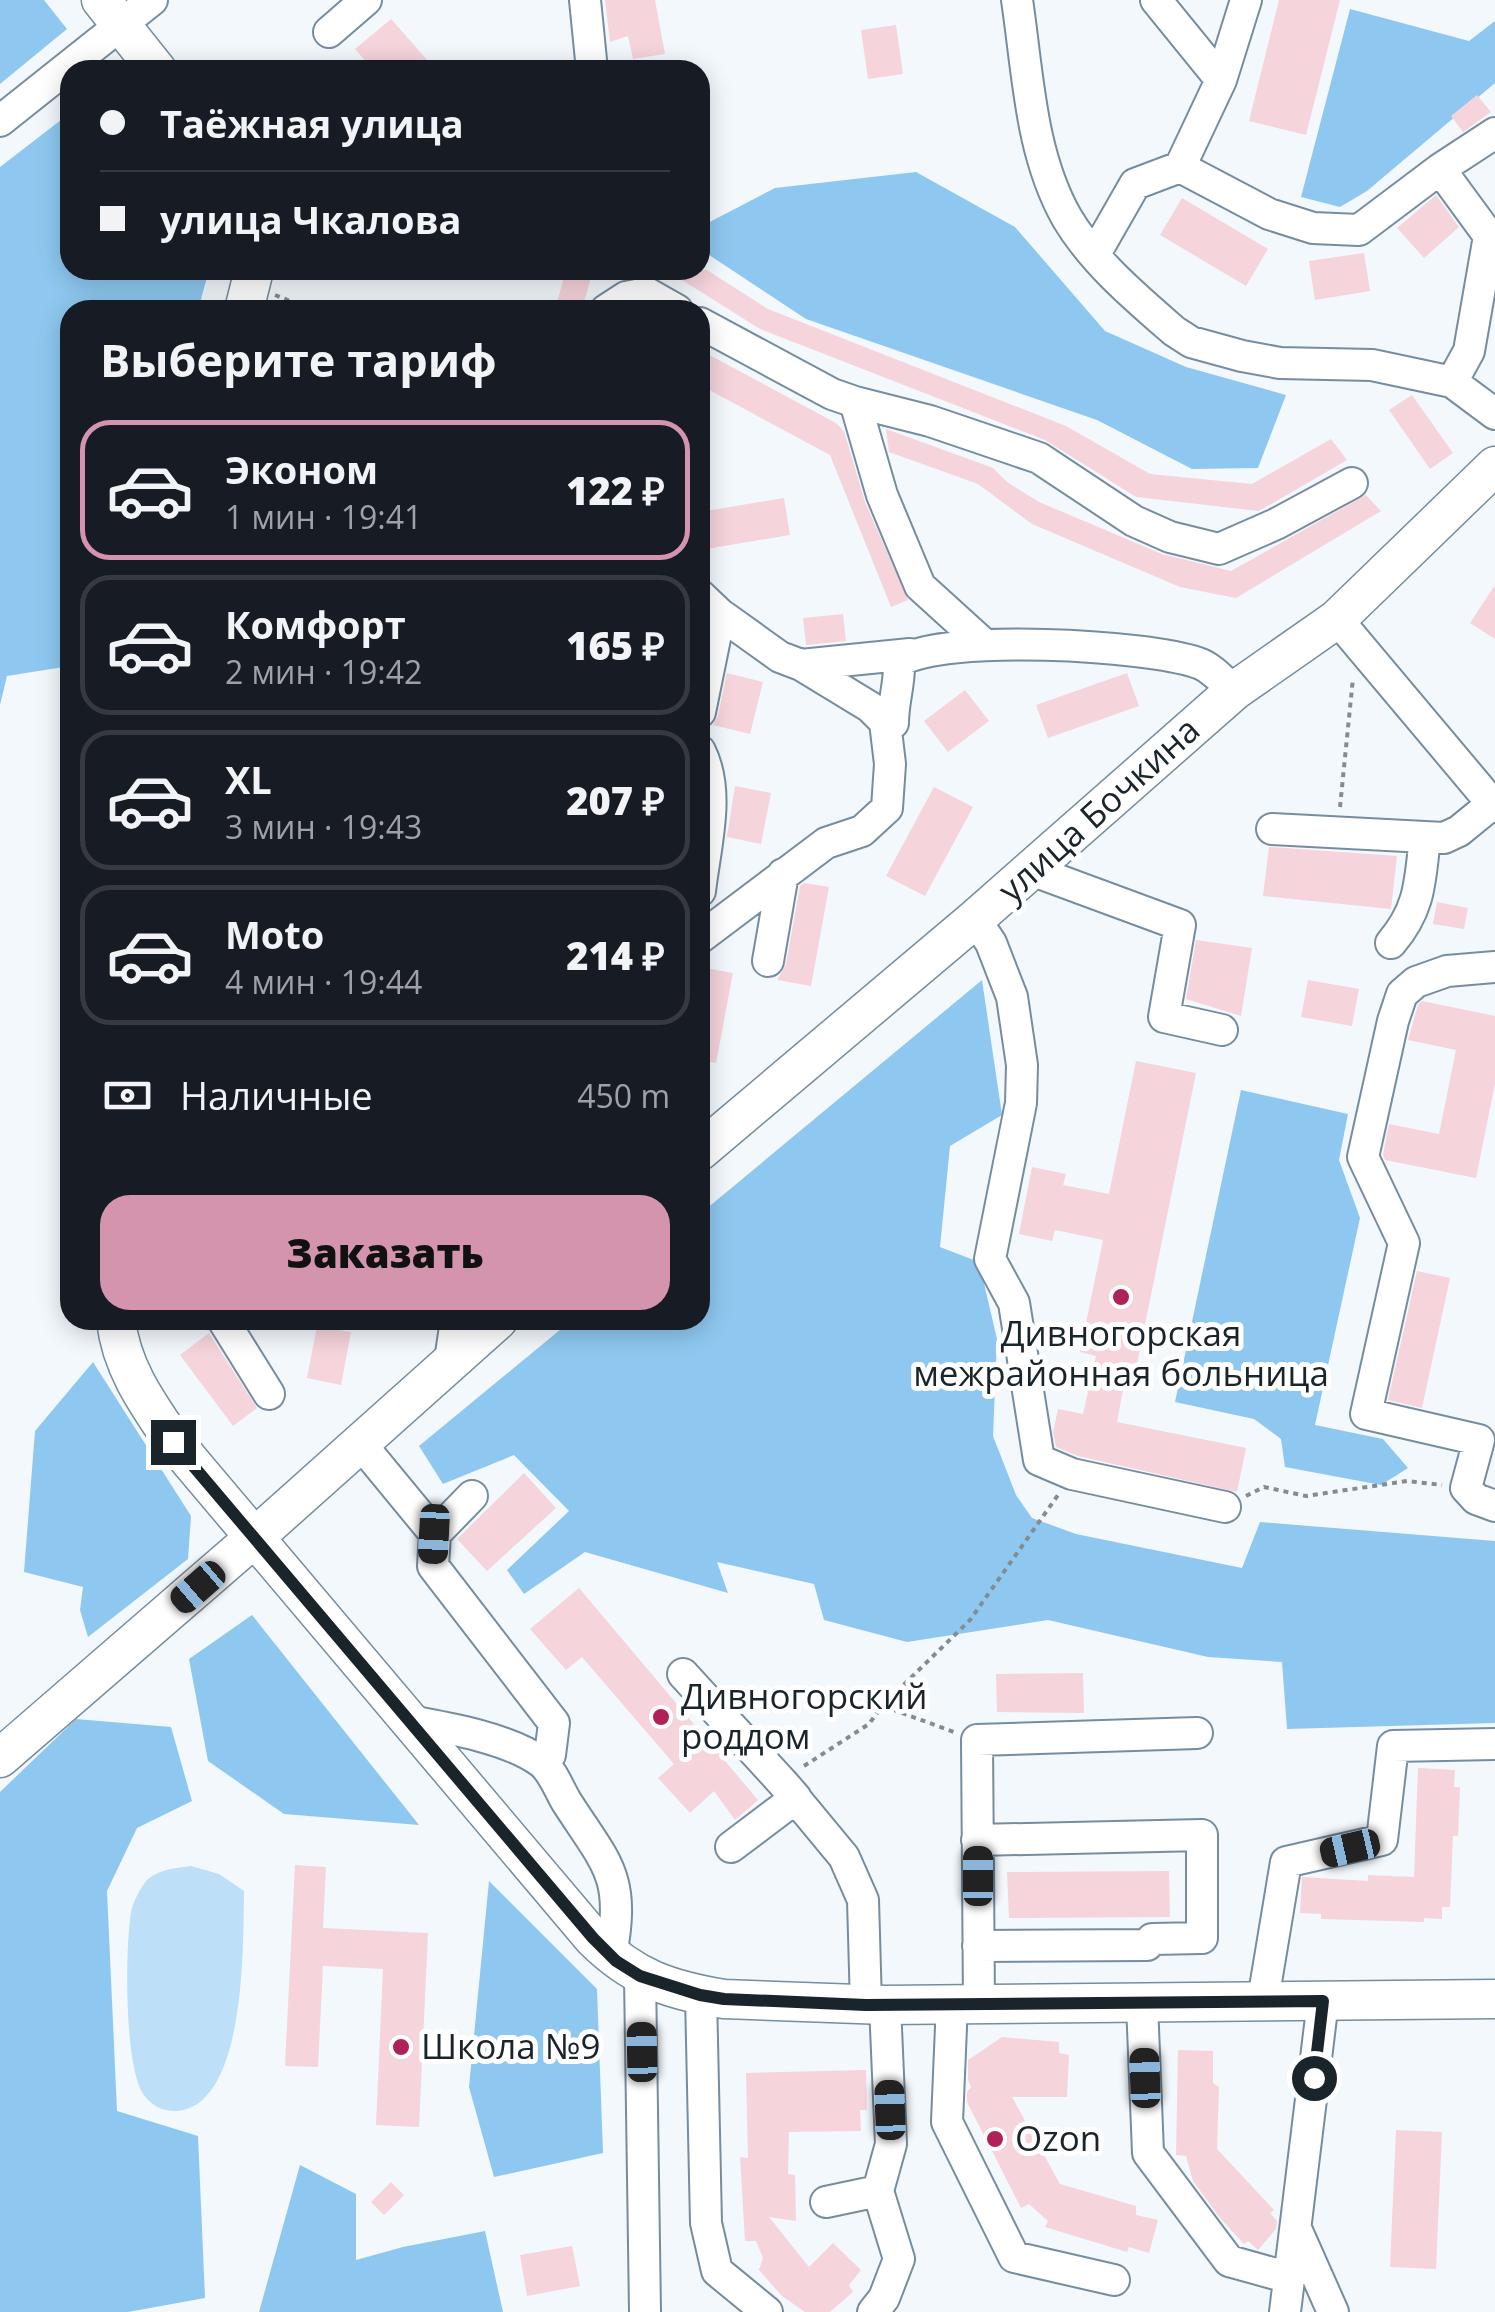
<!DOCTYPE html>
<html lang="ru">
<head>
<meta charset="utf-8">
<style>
  body { margin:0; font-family:"Open Sans",sans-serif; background:#20242c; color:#f1f3f6; height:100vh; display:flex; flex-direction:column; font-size:38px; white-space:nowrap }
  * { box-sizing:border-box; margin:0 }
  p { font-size:32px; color:#9ea1a6 }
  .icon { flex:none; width:55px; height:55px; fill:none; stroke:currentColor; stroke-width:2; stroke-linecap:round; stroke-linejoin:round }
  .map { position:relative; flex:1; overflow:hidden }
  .drawer { position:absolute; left:60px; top:300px; width:650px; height:1030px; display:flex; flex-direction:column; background:#171b24; border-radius:30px; box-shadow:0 5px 25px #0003 }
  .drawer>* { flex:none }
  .top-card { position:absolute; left:60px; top:60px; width:650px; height:220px; border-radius:30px; box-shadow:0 5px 25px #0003; display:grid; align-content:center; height:220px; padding:0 40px; background:#171b24 }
  .end { position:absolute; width:45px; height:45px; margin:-22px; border:12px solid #1a242b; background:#fff; box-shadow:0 0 0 5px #fff }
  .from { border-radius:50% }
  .car { position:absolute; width:30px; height:60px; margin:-30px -15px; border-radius:12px; box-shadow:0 0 8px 2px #0007; background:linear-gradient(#222 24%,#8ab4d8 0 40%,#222 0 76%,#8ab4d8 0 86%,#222 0) }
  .top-card b { display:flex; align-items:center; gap:35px; height:95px; font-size:38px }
  .top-card b+b { border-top:2px solid #363941 }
  .top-card i { width:25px; height:25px; background:#f1f3f6 }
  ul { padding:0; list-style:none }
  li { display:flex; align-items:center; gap:30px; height:140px; margin:0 20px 15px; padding:0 20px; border:5px solid #363941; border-radius:30px }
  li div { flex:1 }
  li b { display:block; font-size:38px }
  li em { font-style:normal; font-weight:800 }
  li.current { border-color:#d494ae }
  li>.icon { width:90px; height:90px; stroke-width:1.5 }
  h2 { padding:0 40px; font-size:45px; line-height:120px }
  .pay { display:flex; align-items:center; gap:25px; height:110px; padding:0 40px; font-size:38px }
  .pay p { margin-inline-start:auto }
  .primary-button { display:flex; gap:20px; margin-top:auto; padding:20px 40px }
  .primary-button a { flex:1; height:115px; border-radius:30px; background:#d494ae; color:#111; font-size:40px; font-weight:800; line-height:115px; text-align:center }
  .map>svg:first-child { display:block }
  .green { fill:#bddff7 }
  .forest { fill:#8ec8f0 }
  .building { fill:#f5d4db }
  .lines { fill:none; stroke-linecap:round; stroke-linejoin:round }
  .minor-casing { stroke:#758d9f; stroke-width:34 }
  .major-casing { stroke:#758d9f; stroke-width:41 }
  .path { stroke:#848c91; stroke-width:4; stroke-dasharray:5 5; stroke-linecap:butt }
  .minor { stroke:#fff; stroke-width:30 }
  .major { stroke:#fff; stroke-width:38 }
  .route { stroke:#1a242b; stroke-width:12 }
  .poi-dot { fill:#b02157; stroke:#fff; stroke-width:4 }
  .labels { text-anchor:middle; stroke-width:10; stroke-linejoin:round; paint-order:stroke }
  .street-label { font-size:35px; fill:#1a242b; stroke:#fff }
  .poi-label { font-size:35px; fill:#1a242b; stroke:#fff; text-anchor:start }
</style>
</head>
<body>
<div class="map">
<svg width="1495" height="2312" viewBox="0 0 1495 2312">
  <rect width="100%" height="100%" fill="#f3f8fc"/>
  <path class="green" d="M191,1866L219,1874L244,1891C243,1942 247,2105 177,2111C165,2112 151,2106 144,2095C124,2069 125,1948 131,1913C132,1904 141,1886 148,1879C160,1869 177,1868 191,1866Z"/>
  <path class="forest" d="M0,0H44L67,29L0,84Z
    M1350,9L1469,41L1495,21V83L1367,191L1340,207L1301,197Z
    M70,113V270H209L198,310H70V666L7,676L0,705V167Z
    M916,172L1015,227L1105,331L1186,367L1286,395L1258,468L1192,469L1097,420L806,319L700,249V227L775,188Z
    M982,980L1002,1115L950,1146L940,1247L979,1262L997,1339L993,1436L1016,1495L1032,1518L1076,1534L1242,1568L1260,1522L1495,1541V1723L1287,1729L1282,1662L1208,1657L1048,1620L907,1642L824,1620L814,1584L717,1562L728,1593L585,1552L524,1594L507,1570L569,1511L514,1455L443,1484L419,1446L572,1320H700V1214Z
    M1241,1090L1348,1114L1339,1160L1360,1218L1315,1425L1383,1439L1408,1468L1381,1485L1285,1467L1281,1439L1254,1419L1175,1402Z
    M93,1362L191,1516L188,1559L88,1637L80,1610L83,1587L24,1572L35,1431Z
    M252,1615L419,1825L284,1814L208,1761L189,1659Z
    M76,1719L171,1727L192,1801L137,1828L107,1891L117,2111L198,2136L205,2298L128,2312H0V1792Z
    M489,1881L597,1989L603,2153L494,2177L469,2087Z
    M300,2165L356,2194V2260L403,2247L485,2231L503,2312H259Z"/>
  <path class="building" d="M605,0H655L665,54L633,59L628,36L610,42Z
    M1279,0H1340L1306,135L1249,121Z
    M391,19L429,62L420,70H373L355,49Z
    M896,25L903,74L868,79L861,30Z
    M1477,95L1491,112L1463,132L1451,116Z
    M1436,195L1459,227L1424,258L1397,228Z
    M1182,198L1268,249L1246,286L1160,235Z
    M1364,253L1370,291L1315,300L1309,261Z
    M566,270H593L582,310H555Z
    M666,270H707L768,309L1066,426L1150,474L1252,484L1331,439L1347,460L1259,511L1136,497L1045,440L760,329Z
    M700,350L836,423L844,431L865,502L908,600L891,607L830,455L700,385Z
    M1412,395L1453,453L1430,469L1389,410Z
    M886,429L993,468L1007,482L1039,502L1162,554L1231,571L1366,495L1381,511L1236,598L1180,587L1032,524L978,484L889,452Z
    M784,498L790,535L700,550V512Z
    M1495,585V639L1470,623Z
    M843,614L846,641L806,645L803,618Z
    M727,673L763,682L750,734L713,725L718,716Z
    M1127,673L1139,706L1048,738L1036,705Z
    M965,690L989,721L948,752L924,721Z
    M735,786L771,793L761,844L727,837Z
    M934,787L973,807L925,896L886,876Z
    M1269,847L1397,856L1391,909L1263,896Z
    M804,883L829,887L811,986L777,980L786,964L800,886Z
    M1437,902L1468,908L1464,929L1433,924Z
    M1196,940L1252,948L1241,1016L1186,999Z
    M700,967L733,973L716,1063L700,1060Z
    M1308,980L1359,989L1352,1026L1301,1017Z
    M1422,1001L1495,1016V1083L1476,1178L1385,1160L1383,1155L1389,1124L1439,1134L1456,1050L1408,1040L1418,1005Z
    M1136,1061L1196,1073L1137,1364L1128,1363L1117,1422L1246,1448L1237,1492L1078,1456L1056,1447L1053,1432L1058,1409L1083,1414L1096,1356L1080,1352L1103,1240L1055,1230L1052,1241L1019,1234L1032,1167L1066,1174L1063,1185L1109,1194Z
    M1417,1271L1450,1278L1422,1408L1388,1400Z
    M317,1326L351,1332L341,1385L307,1378Z
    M209,1333L257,1408L233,1426L180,1355Z
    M524,1473L556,1508L487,1571L457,1539Z
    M579,1588L758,1800L735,1820L714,1791L690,1813L658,1778L674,1764L582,1657L566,1670L530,1629Z
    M1083,1673L1084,1713L997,1712L996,1674Z
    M1418,1768L1455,1770L1454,1787H1460L1458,1836H1453L1450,1907H1442V1919L1424,1918V1922L1321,1919V1914L1300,1913L1302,1877L1368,1881V1875L1414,1877Z
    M295,1865L326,1867L323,1928L428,1933L419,2127L376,2125L383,1969L323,1966L318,2067L285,2066Z
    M1169,1871L1170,1917L1009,1918L1007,1872Z
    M1002,2037L1059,2042V2053L1069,2055L1067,2097H1012L1060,2184L1136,2206V2215L1158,2220L1149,2253L1129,2247L1127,2252L1045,2227L1048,2221L1029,2204L1021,2208L967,2102V2092L971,2087L968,2080V2060Z
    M1178,2050L1213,2051V2083L1219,2087L1217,2149L1274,2210L1270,2213L1277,2221L1276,2229L1258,2250L1248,2241L1244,2244L1220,2218L1193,2181L1186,2156L1176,2155Z
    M866,2070L867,2110H860L861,2131L789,2132L788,2174L795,2175L796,2221L769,2217L809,2267L833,2243L861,2270L849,2285L853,2292L830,2312H805L782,2296L759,2270L763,2258L756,2241H745L740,2157L748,2158L746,2073Z
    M1396,2130L1442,2132L1436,2269L1390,2267Z
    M391,2182L404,2195L384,2215L371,2202Z
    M572,2246L580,2286L527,2296L520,2255Z"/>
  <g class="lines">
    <g class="minor-casing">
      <path id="minor" d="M585,0L592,70
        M1017,0C1028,73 1030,153 1067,218C1093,262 1136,298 1174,331L1191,342L1242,356L1280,363L1372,365L1452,382L1495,414
        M1156,0L1221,80L1180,167
        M329,32L366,0
        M1221,80L1246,0
        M0,121L152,0
        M1095,254L1135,184L1180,167L1269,214L1313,228L1359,230L1440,169
        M606,310L626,297L647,293L677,310
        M700,323L832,394L855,402L882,495L920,586L985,645
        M1452,382L1469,351L1489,236L1440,169L1495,133
        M855,402L930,421L1039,458L1134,521L1170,537L1219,549L1276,524L1352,483
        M700,595L720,614L780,657L801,665L870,707L885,722
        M1337,619L1495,807
        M801,665L910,654
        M700,712L720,614
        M700,751C721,792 705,847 700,891
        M1272,829L1444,838L1459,831L1492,804
        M1031,870L1180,925L1164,1017L1222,1030
        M975,919L991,943L1012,997L1022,1065L1021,1103L990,1259L1014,1303L1039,1460L1072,1474L1225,1507
        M700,938L826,843L862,831L887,808L890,764L885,722L893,723C893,701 900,683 899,662C942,633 1147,645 1198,663C1211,667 1223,681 1234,691
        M1391,943C1421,908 1420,880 1425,837
        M768,961L783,874
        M1495,967L1447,971L1416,982L1402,994L1393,1021L1363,1157L1404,1243L1366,1414L1479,1440L1466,1488L1476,1499L1495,1506
        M223,1320L269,1394
        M450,1361L456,1320
        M360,1443L435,1534L433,1566L554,1723L550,1755L544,1763
        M435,1534L472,1496
        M683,1674L781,1781L844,1857L863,1900L866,2005
        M410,1721C449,1728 510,1739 541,1762C552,1770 559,1789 566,1801C607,1865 626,1875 611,1956
        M977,1840L1202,1835V1938L1152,1939L1147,1945L978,1946
        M731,1847L796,1798L783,1783
        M640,1976L645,2312
        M701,1995L706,2223L717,2271L767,2312
        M1263,2000L1286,1862L1382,1840L1393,1746L1495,1744
        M952,2003L947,2122L1014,2257L1114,2280
        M1142,2003L1148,2153L1229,2261L1290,2278
        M979,2004L977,1740L1197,1733
        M826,2202L878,2191
        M1297,2231L1333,2312
        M873,2312L884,2298L899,2259L878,2191L891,2144L885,2005
        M1285,2312L1323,2001"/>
    </g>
    <g class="major-casing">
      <path id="major" d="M101,0L157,70
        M244,310L254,270
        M700,1151L975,919L1234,691L1337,619L1495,466
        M116,1320C121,1367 147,1403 173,1441L593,1938C633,1978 669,1990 724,1999L885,2005L1495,1999
        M0,1758L254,1538L498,1320"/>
    </g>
    <path class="path" d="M275,295L313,310
      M1340,807L1353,678
      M1246,1496L1264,1487L1306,1496L1407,1481L1442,1485
      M883,1706L954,1732
      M804,1766L869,1724L882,1706L970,1620L1058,1495"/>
    <use href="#minor" class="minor"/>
    <use href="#major" class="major"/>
  </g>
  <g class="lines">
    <path class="route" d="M173,1442L593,1938L616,1961L640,1976L700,1995L724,1999L866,2005L1323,2001L1314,2078"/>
  </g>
  <g class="poi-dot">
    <circle cx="1121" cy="1297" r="10"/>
    <circle cx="661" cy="1717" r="10"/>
    <circle cx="401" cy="2047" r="10"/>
    <circle cx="995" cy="2139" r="10"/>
  </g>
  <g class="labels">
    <g class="street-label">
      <text transform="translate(1099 810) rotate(-42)" y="12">улица Бочкина</text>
    </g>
    <g class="poi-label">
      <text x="1121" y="1346" text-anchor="middle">Дивногорская<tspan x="1121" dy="40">межрайонная больница</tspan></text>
      <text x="681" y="1709">Дивногорский<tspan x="681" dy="40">роддом</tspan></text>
      <text x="421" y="2059">Школа №9</text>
      <text x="1015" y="2151">Ozon</text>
    </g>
  </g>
</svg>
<i class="end from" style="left:1314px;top:2078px"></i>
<i class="end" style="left:173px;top:1442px"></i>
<i class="car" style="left:434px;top:1534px;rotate:183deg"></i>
<i class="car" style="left:198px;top:1587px;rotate:229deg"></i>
<i class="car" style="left:1350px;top:1848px;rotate:257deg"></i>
<i class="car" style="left:978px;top:1876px;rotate:0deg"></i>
<i class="car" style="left:642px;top:2052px;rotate:359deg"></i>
<i class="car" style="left:1145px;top:2078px;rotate:358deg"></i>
<i class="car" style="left:890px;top:2110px;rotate:358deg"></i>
<div class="top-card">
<b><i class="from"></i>Таёжная улица</b>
<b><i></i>улица Чкалова</b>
</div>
<section class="drawer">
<h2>Выберите тариф</h2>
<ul>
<li class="current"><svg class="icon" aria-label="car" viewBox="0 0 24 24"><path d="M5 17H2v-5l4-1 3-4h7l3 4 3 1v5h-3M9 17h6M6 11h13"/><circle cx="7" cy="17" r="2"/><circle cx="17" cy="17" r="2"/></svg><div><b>Эконом</b><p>1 мин · 19:41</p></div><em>122 ₽</em></li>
<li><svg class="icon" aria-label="car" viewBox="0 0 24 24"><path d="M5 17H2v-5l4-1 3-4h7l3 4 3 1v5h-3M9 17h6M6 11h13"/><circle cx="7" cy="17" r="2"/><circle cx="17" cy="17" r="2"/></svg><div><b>Комфорт</b><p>2 мин · 19:42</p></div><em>165 ₽</em></li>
<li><svg class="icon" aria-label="car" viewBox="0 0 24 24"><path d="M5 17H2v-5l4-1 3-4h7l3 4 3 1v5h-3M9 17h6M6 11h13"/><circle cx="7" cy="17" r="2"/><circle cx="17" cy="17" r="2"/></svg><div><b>XL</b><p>3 мин · 19:43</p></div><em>207 ₽</em></li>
<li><svg class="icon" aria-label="car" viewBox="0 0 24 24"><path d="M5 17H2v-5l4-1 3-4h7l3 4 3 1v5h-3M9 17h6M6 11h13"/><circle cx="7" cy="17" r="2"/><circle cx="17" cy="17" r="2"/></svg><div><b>Moto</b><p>4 мин · 19:44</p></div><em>214 ₽</em></li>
</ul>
<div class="pay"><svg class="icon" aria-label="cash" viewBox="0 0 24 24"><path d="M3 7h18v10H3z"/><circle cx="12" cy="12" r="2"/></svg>Наличные<p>450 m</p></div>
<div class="primary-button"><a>Заказать</a></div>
</section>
</div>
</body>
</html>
